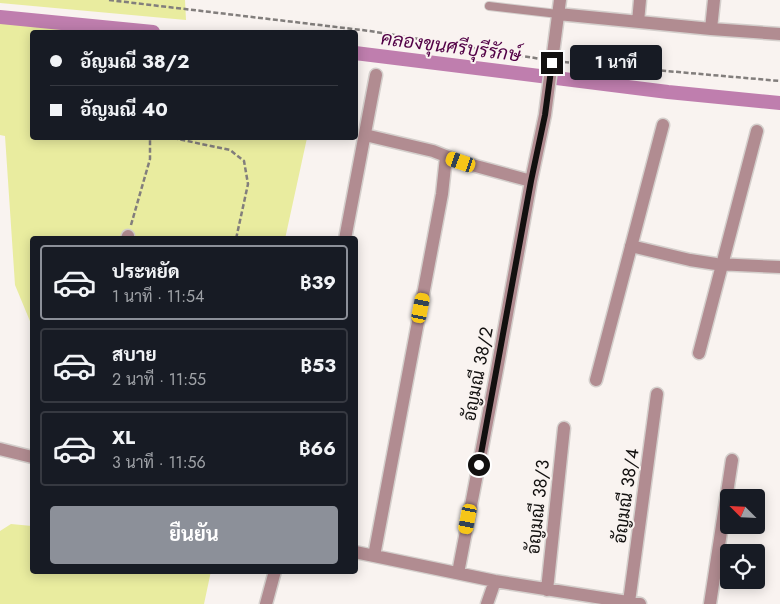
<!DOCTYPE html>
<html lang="th">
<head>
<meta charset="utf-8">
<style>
  body { margin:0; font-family:Jost,Sarabun,sans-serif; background:#242831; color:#f1f3f6; height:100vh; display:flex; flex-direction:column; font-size:19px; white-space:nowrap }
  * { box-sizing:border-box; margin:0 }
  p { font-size:16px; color:#9ea1a6 }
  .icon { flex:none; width:28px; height:28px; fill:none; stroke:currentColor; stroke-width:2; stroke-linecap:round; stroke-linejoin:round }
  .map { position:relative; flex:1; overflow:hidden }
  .side { position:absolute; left:30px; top:236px; width:328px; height:338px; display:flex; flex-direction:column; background:#171b24; border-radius:5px; box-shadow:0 2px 12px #0003 }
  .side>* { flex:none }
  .hud { position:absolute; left:30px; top:30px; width:328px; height:110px; border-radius:5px; box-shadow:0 2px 12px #0003; display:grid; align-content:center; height:110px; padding:0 20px; background:#171b24 }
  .needle { width:32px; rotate:294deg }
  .fabs { position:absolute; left:720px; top:489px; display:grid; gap:10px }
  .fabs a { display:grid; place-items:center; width:45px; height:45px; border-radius:5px; background:#171b24; box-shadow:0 2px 12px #0003; font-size:25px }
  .end { position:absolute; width:22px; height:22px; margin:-11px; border:6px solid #12100f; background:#fff; box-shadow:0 0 0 2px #fff }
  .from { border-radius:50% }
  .bubble { position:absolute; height:35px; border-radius:5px; background:#171b24; box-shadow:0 2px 12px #0003; font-size:16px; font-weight:700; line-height:35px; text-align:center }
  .car { position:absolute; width:15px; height:30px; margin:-15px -8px; border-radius:6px; box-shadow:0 0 4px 1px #0007; background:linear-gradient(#f5c518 24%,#345 0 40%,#f5c518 0 76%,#345 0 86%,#f5c518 0) }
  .hud b { display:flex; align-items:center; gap:18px; height:48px; font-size:19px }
  .hud b+b { border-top:1px solid #363941 }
  .hud i { width:12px; height:12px; background:#f1f3f6 }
  ul { padding:9px 0 0; list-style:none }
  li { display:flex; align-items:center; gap:15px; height:75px; margin:0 10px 8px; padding:0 10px; border:2px solid #363941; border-radius:5px }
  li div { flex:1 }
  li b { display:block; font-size:19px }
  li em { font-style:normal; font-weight:700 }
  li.active { border-color:#8c9099 }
  li>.icon { width:45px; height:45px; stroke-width:1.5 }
  .button { display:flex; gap:10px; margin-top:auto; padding:10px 20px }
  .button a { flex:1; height:58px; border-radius:5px; background:#8c9099; color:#fff; font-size:20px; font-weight:700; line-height:58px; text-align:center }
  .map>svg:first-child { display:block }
  .green { fill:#e9ec9f }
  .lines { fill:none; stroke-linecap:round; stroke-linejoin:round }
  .canal { stroke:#bf7eae; stroke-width:14 }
  .lane-casing { stroke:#d4cfcc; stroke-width:10 }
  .street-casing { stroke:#d4cfcc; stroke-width:15 }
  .path { stroke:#827e7c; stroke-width:2.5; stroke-dasharray:5 2.5; stroke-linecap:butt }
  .lane { stroke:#b18c91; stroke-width:8 }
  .street { stroke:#b18c91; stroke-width:12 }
  .route { stroke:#12100f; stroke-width:6 }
  .labels { text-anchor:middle; stroke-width:4; stroke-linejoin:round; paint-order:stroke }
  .street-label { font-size:18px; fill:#12100f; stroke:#f9f3f0 }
  .water-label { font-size:19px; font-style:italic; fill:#520046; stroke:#f9f3f0 }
</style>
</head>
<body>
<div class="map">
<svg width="780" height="604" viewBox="0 0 780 604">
  <rect width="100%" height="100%" fill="#f9f3f0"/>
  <path class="green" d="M0,0H185L186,20L0,3Z
    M0,21L115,32H32V138H307L285,239H32V326L15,285L5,136L0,135Z
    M11,524L32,526V571H211L204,604H0V531Z"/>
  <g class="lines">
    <path class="canal" d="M0,17L153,32
      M355,53L668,92L780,103"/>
    <g class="lane-casing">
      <path id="lane" d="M489,6L558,14"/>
    </g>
    <g class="street-casing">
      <path id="street" d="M558,14L711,29L780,34
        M638,22L640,0
        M711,29L714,0
        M365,135L433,151L461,162L531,181
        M127,239L128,236
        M345,239L376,75
        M631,246L690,260L716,264L780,267
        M699,353L757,131
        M596,380L663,125
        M0,449L32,457
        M355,552L495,581L640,604
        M374,556L442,194L446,157
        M458,573L496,375L531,181L545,115L560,0
        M547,590L564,428
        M629,602L657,394
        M266,604L275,571
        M487,604L495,581
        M710,604L732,460"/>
    </g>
    <path class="path" d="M109,0L370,31L541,59
      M564,62L780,81
      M173,138L230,150L244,161L248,184L236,239
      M131,225L150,159V138"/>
    <use href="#lane" class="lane"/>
    <use href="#street" class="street"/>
  </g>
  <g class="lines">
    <path class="route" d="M479,465L531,181L545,115L552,63"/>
  </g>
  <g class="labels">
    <g class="street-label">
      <text transform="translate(478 374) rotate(-79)" y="6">อัญมณี 38/2</text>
      <text transform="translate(626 496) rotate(-82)" y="6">อัญมณี 38/4</text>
      <text transform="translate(538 507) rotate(-84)" y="6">อัญมณี 38/3</text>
    </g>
    <g class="water-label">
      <text transform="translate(451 46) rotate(7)" y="7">คลองขุนศรีบุรีรักษ์</text>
    </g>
  </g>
</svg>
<div class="fabs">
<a><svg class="needle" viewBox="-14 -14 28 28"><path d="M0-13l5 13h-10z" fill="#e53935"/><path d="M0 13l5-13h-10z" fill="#9ea1a6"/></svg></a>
<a><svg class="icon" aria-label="locate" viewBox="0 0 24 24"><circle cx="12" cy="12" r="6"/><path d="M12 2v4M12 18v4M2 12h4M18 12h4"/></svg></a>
</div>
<i class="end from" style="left:479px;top:465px"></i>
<i class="end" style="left:552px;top:63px"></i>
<div class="bubble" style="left:570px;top:45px;width:92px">1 นาที</div>
<i class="car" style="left:461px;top:162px;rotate:289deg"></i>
<i class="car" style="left:421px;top:308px;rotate:11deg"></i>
<i class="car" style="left:468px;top:519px;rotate:191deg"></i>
<div class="hud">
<b><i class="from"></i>อัญมณี 38/2</b>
<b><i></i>อัญมณี 40</b>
</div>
<section class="side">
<ul>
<li class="active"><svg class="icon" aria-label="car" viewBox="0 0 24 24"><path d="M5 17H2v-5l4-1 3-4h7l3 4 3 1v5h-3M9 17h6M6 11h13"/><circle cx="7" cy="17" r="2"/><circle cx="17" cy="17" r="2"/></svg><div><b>ประหยัด</b><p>1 นาที · 11:54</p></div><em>฿39</em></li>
<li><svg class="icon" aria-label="car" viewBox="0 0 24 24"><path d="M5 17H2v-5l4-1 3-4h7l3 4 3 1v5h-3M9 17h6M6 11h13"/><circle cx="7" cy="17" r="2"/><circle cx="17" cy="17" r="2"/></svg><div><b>สบาย</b><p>2 นาที · 11:55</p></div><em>฿53</em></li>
<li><svg class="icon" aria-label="car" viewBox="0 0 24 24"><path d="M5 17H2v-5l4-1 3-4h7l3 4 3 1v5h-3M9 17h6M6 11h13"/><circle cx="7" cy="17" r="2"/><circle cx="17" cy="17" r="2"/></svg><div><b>XL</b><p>3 นาที · 11:56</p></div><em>฿66</em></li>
</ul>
<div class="button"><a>ยืนยัน</a></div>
</section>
</div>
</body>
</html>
